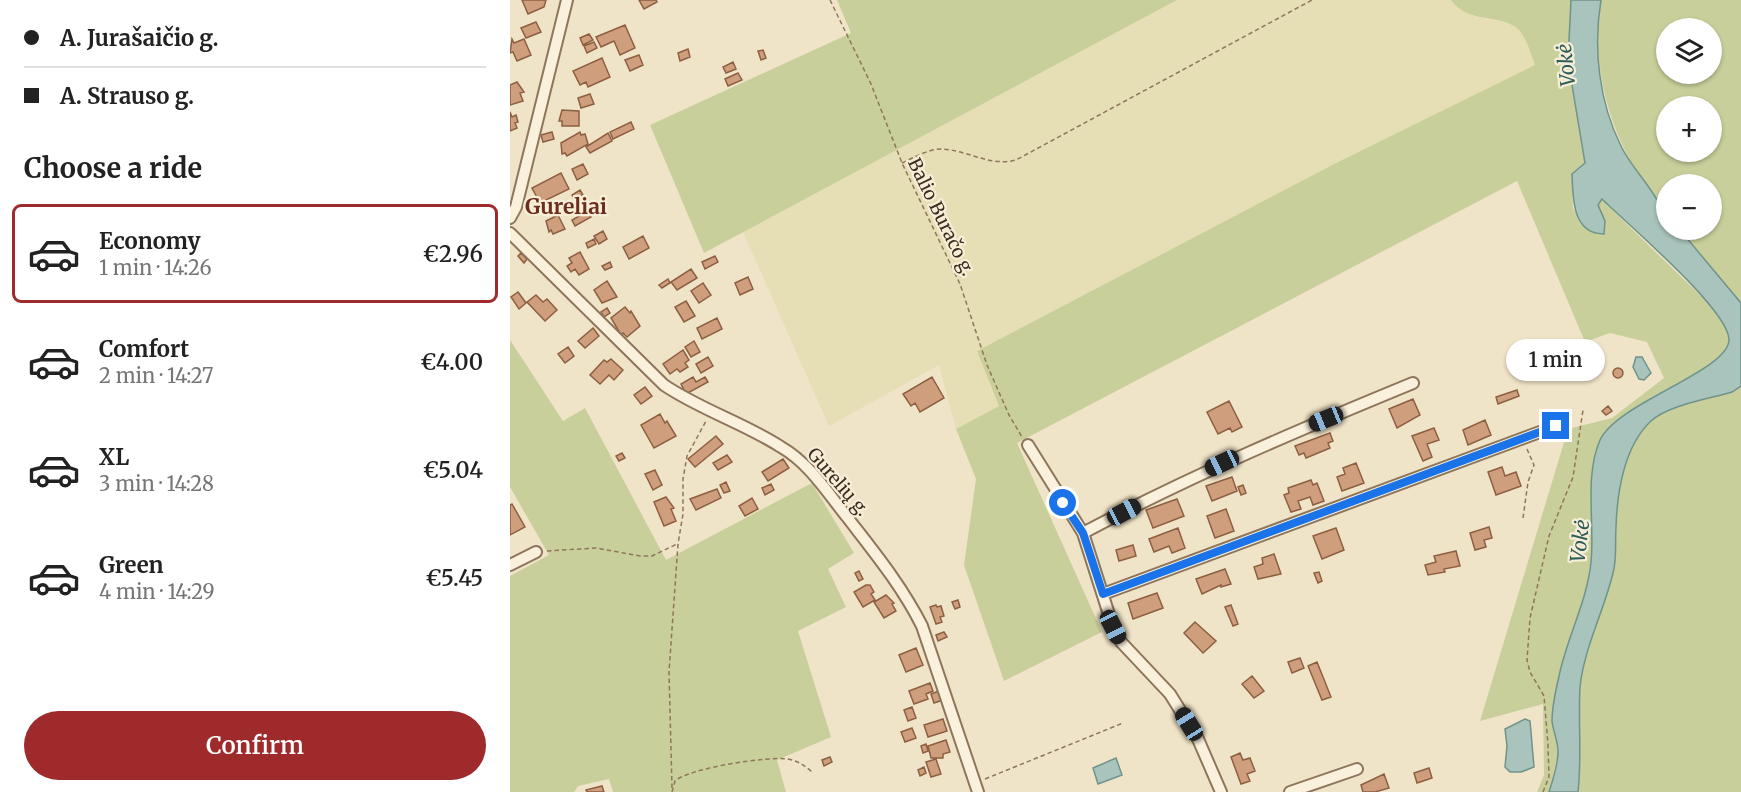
<!DOCTYPE html>
<html lang="en">
<head>
<meta charset="utf-8">
<style>
  body { margin:0; font-family:Merriweather,serif; background:#f6f6f6; color:#222; height:100vh; display:flex; flex-direction:column; font-size:22px; white-space:nowrap }
  * { box-sizing:border-box; margin:0 }
  p { font-size:20px; color:#767676 }
  .icon { flex:none; width:33px; height:33px; fill:none; stroke:currentColor; stroke-width:2; stroke-linecap:round; stroke-linejoin:round }
  .map { position:relative; flex:1; overflow:hidden }
  .panel { display:flex; flex-direction:column; background:#fff; width:510px }
  .panel>* { flex:none }
  .hud { display:grid; align-content:center; height:132px; padding:0 24px; background:#fff }
  .tools { position:absolute; left:1146px; top:18px; display:grid; gap:12px }
  .tools a { display:grid; place-items:center; width:66px; height:66px; border-radius:50%; background:#fff; box-shadow:0 2px 4px #0004; font-size:30px }
  .end { position:absolute; width:27px; height:27px; margin:-14px; border:8px solid #1a73e8; background:#fff; box-shadow:0 0 0 3px #fff }
  .from { border-radius:50% }
  .bubble { position:absolute; height:42px; border-radius:21px; background:#fff; box-shadow:0 2px 4px #0004; font-size:20px; font-weight:600; line-height:42px; text-align:center }
  .car { position:absolute; width:18px; height:36px; margin:-18px -9px; border-radius:8px; box-shadow:0 0 4px 2px #0007; background:linear-gradient(#222 24%,#8ab4d8 0 40%,#222 0 76%,#8ab4d8 0 86%,#222 0) }
  .hud b { display:flex; align-items:center; gap:21px; height:57px; font-size:22px }
  .hud b+b { border-top:2px solid #e0e0e0 }
  .hud i { width:15px; height:15px; background:#222 }
  ul { padding:0; list-style:none }
  li { display:flex; align-items:center; gap:18px; height:99px; margin:0 12px 9px; padding:0 12px; border:3px solid transparent; border-radius:9px }
  li div { flex:1 }
  li b { display:block; font-size:22px }
  li em { font-style:normal; font-weight:600 }
  li.active { border-color:#9e2a2b }
  li>.icon { width:54px; height:54px; stroke-width:1.5 }
  h2 { padding:0 24px; font-size:27px; line-height:72px }
  .button { display:flex; gap:12px; margin-top:auto; padding:12px 24px }
  .button a { flex:1; height:69px; border-radius:36px; background:#9e2a2b; color:#fff; font-size:24px; font-weight:600; line-height:69px; text-align:center }
  main { display:flex; flex:1; min-height:0 }
  .map>svg:first-child { display:block }
  .farmland { fill:#e6deb5 }
  .green { fill:#c9cf9b; fill-rule:evenodd }
  .water { fill:#a9c4bc; stroke:#6f938a; stroke-width:1.5 }
  .building { fill:#cf9f7d; stroke:#8d5f41; stroke-width:1.5 }
  .lines { fill:none; stroke-linecap:round; stroke-linejoin:round }
  .street-casing { stroke:#8d765c; stroke-width:14 }
  .path { stroke:#8d765c; stroke-width:1.5; stroke-dasharray:4.5 3; stroke-linecap:butt }
  .street { stroke:#faf1dc; stroke-width:10 }
  .route { stroke:#1a73e8; stroke-width:8 }
  .labels { text-anchor:middle; stroke-width:4.5; stroke-linejoin:round; paint-order:stroke }
  .street-label { font-size:18px; fill:#3d2e20; stroke:#f7eed8 }
  .water-label { font-size:20px; font-style:italic; fill:#2f5d5a; stroke:#f7eed8 }
  .quarter-label { font-size:21px; font-weight:bold; fill:#6b2e1e; stroke:#f7eed8 }
</style>
</head>
<body>
<main>
<section class="panel">
<div class="hud">
<b><i class="from"></i>A. Jurašaičio g.</b>
<b><i></i>A. Strauso g.</b>
</div>
<h2>Choose a ride</h2>
<ul>
<li class="active"><svg class="icon" aria-label="car" viewBox="0 0 24 24"><path d="M5 17H2v-5l4-1 3-4h7l3 4 3 1v5h-3M9 17h6M6 11h13"/><circle cx="7" cy="17" r="2"/><circle cx="17" cy="17" r="2"/></svg><div><b>Economy</b><p>1 min · 14:26</p></div><em>€2.96</em></li>
<li><svg class="icon" aria-label="car" viewBox="0 0 24 24"><path d="M5 17H2v-5l4-1 3-4h7l3 4 3 1v5h-3M9 17h6M6 11h13"/><circle cx="7" cy="17" r="2"/><circle cx="17" cy="17" r="2"/></svg><div><b>Comfort</b><p>2 min · 14:27</p></div><em>€4.00</em></li>
<li><svg class="icon" aria-label="car" viewBox="0 0 24 24"><path d="M5 17H2v-5l4-1 3-4h7l3 4 3 1v5h-3M9 17h6M6 11h13"/><circle cx="7" cy="17" r="2"/><circle cx="17" cy="17" r="2"/></svg><div><b>XL</b><p>3 min · 14:28</p></div><em>€5.04</em></li>
<li><svg class="icon" aria-label="car" viewBox="0 0 24 24"><path d="M5 17H2v-5l4-1 3-4h7l3 4 3 1v5h-3M9 17h6M6 11h13"/><circle cx="7" cy="17" r="2"/><circle cx="17" cy="17" r="2"/></svg><div><b>Green</b><p>4 min · 14:29</p></div><em>€5.45</em></li>
</ul>
<div class="button"><a>Confirm</a></div>
</section>
<div class="map">
<svg width="1231" height="792" viewBox="0 0 1231 792">
  <rect width="100%" height="100%" fill="#f0e4c8"/>
  <path class="farmland" d="M667,0H941L977,19L1000,23L1012,32L1026,65L826,163L467,351L489,406L446,429L429,365L319,426L233,232Z"/>
  <path class="green" d="M327,0H667L194,253L140,125L341,33Z
    M941,0H1061L1058,61L1075,164L1062,175L1063,208L1071,225L1095,221L1088,205L1091,199L1198,303L1217,328L1219,342L1216,351L1198,367L1143,396L1100,427L1078,582L1049,676L1042,713L1048,754L1039,792H1027L1034,775L1033,704L970,721L1058,429L1102,418L1154,378L1137,342L1100,333L1075,342L1007,181L507,443L592,632L494,681L454,565L466,479L446,429L489,406L467,351L826,163L1025,65C1021,55 1018,43 1012,34C999,12 959,26 941,0Z
    M1091,0H1231V303L1170,230H1202V184H1156V214C1106,153 1079,79 1091,0ZM1156,28H1202V74H1156ZM1156,106H1202V152H1156Z
    M0,340L53,421L75,408L156,560L302,483L344,553L318,569L336,607L288,631L321,737L267,760L276,792H103L99,779L68,786L64,792H0V576L39,555L0,487Z
    M1231,386V792H1068C1072,757 1068,722 1070,687C1074,648 1094,611 1103,573C1107,559 1105,542 1106,528C1107,493 1114,446 1141,421C1158,405 1199,399 1222,392Z"/>
  <path class="water" d="M1061,0H1091C1083,48 1089,102 1111,146C1124,174 1156,198 1156,230H1170L1231,303V386L1222,392C1199,399 1158,405 1141,421C1114,446 1107,493 1106,527C1105,542 1107,559 1103,573C1094,611 1074,648 1070,687C1068,722 1072,757 1068,792H1039C1043,779 1048,765 1048,752C1048,741 1043,731 1042,721C1042,707 1046,689 1049,676C1057,637 1077,602 1081,562C1085,523 1074,477 1090,440C1108,402 1221,370 1219,339C1217,308 1117,224 1092,199L1088,205L1095,221L1094,234C1062,234 1063,198 1062,174L1075,163L1058,61Z
    M1126,357H1132L1141,373L1134,380L1129,379L1123,367Z
    M1015,719L1020,721L1024,767L1011,772H1000L995,767L997,746L995,729Z
    M606,758L612,775L588,784L583,768Z"/>
  <path class="building" d="M12,0H36L34,7L18,14Z
    M129,0H146L147,2L134,9Z
    M26,22L31,32L16,38L11,28Z
    M115,25L125,48L110,55L104,41L91,47L86,37Z
    M79,34L83,40L73,45L70,38Z
    M2,39L4,43L14,39L21,55L7,61L3,52L0,53Z
    M84,42L87,48L77,53L74,46Z
    M178,49L180,57L170,61L168,53Z
    M253,50L256,58L251,60L248,51Z
    M129,55L133,65L120,71L115,60Z
    M92,58L100,77L78,87L76,82L70,85L63,71Z
    M223,62L226,69L216,73L213,67Z
    M228,73L232,80L218,86L215,79Z
    M7,82L14,92L10,93L13,101L0,105V85Z
    M80,94L84,104L71,108L68,98Z
    M52,110L69,111V126H52V121H49Z
    M0,112L2,117L6,115L8,122L5,123L7,128L0,131Z
    M121,122L124,129L103,139L100,132Z
    M42,132L44,139L33,142L31,135Z
    M70,132L71,135L75,134L78,144L57,156L55,153L52,154L51,143Z
    M98,133L102,141L80,153L76,147Z
    M73,164L78,174L67,180L62,169Z
    M51,173L59,189L30,203L22,188Z
    M70,190L73,195L64,199L62,195Z
    M78,211L81,217L65,226L62,220Z
    M48,215L55,229L43,234L41,230L39,232L36,221Z
    M93,231L97,239L89,244L84,236Z
    M133,236L139,248L119,259L113,247Z
    M84,239L86,244L78,248L76,243Z
    M70,252L79,269L69,275L65,269L61,272L57,266L62,263L59,258Z
    M11,253L17,259L14,263L8,256Z
    M205,256L208,262L195,269L192,262Z
    M100,262L102,267L95,270L92,266Z
    M181,269L187,278L167,290L161,282Z
    M238,277L243,289L230,295L225,283Z
    M158,279L160,283L152,288L149,285Z
    M97,281L107,297L92,303L84,290Z
    M193,283L201,295L189,303L181,291Z
    M8,292L16,303L9,309L1,297Z
    M26,295L33,302L37,299L47,310L35,321L17,302Z
    M176,301L185,316L174,322L165,307Z
    M115,307L120,313L121,311L130,326L117,337L113,333L111,335L101,318Z
    M97,308L100,313L94,317L91,312Z
    M207,318L212,329L192,339L187,328Z
    M83,328L89,336L75,348L68,341Z
    M184,341L190,352L181,357L175,347Z
    M58,347L64,356L55,363L48,354Z
    M173,350L179,360L175,363L178,367L170,372L167,369L160,374L153,364Z
    M198,357L203,366L191,373L186,364Z
    M101,359L113,370L104,380L99,375L90,384L80,375L94,360L97,362Z
    M1103 373a5 5 0 1 1 10 0a5 5 0 1 1-10 0Z
    M183,377L186,382L195,377L198,382L176,394L171,384Z
    M422,377L434,398L410,412L405,403L401,406L393,394Z
    M135,387L142,396L131,404L124,395Z
    M1007,390L1009,396L988,404L986,397Z
    M903,399L910,415L887,428L879,409Z
    M719,401L732,427L722,432L720,428L708,434L697,412Z
    M1098,406L1102,411L1096,415L1092,411Z
    M150,414L155,423L157,421L166,436L144,448L131,425Z
    M975,420L981,435L958,445L953,430Z
    M924,428L929,440L917,444L922,457L913,461L902,436Z
    M820,433L823,441L818,443L820,448L796,458L794,453L789,455L785,446Z
    M206,436L213,444L185,467L178,459Z
    M112,453L115,458L109,461L106,456Z
    M217,455L222,462L208,470L203,463Z
    M273,459L279,468L258,481L252,472Z
    M846,463L854,483L832,491L827,477L835,474L833,468Z
    M992,467L995,476L1006,472L1011,486L986,495L978,472Z
    M145,470L152,485L143,490L135,474Z
    M722,477L727,491L702,501L696,486Z
    M801,480L803,485L807,483L814,501L803,505L800,497L788,501L791,509L781,512L774,495L779,493L778,488Z
    M216,482L220,491L214,493L210,485Z
    M261,484L264,490L255,495L252,488Z
    M733,485L736,493L731,495L728,487Z
    M207,489L211,498L186,510L180,499Z
    M156,497L164,508L161,509L166,521L154,526L144,502Z
    M242,498L248,509L235,516L229,506Z
    M667,499L674,516L643,528L636,510Z
    M2,504L15,527L0,535V505Z
    M716,509L724,531L705,538L697,516Z
    M979,527L982,538L974,540L976,547L965,550L960,533Z
    M668,528L675,548L662,553L659,546L644,552L639,539Z
    M826,528L834,550L812,559L803,536Z
    M623,545L626,556L609,561L606,550Z
    M946,551L950,566L934,569L935,572L918,575L915,565L926,562L924,556Z
    M764,554L771,574L748,579L744,567L753,564L752,558Z
    M715,569L721,584L711,587V585L692,594L686,579Z
    M349,571L353,579L349,581L345,573Z
    M809,572L812,581L808,583L804,573Z
    M356,585H360L364,592L361,594L365,600L353,607L344,592Z
    M647,593L653,608L623,619L618,603Z
    M376,595L384,603L382,604L386,611L374,618L364,602Z
    M448,600L450,607L445,609L442,602Z
    M426,605L427,607L431,606L434,616L430,617L432,622L426,624L420,607Z
    M721,605L728,624L723,626L715,607Z
    M685,622L706,641L693,653L674,633Z
    M434,632L437,637L428,641L426,635Z
    M406,648L413,665L396,672L389,655Z
    M790,658L794,668L782,673L778,662Z
    M807,662L821,697L812,700L798,666Z
    M742,676L754,691L744,698L732,684Z
    M420,683L423,691L416,694L418,699L404,704L399,691Z
    M429,691L433,700L424,703L421,694Z
    M402,707L406,718L398,721L394,710Z
    M433,719L437,731L418,737L414,725Z
    M402,728L406,738L395,742L391,732Z
    M436,740L440,752L433,754V758H421L418,746Z
    M416,744L418,751L413,753L411,746Z
    M730,753L733,760L740,758L745,771L737,774L740,781L731,784L721,757Z
    M320,757L322,762L314,766L312,760Z
    M426,759L431,774L421,777L416,762Z
    M414,767L416,773L410,776L408,770Z
    M919,768L922,778L907,783L904,773Z
    M874,774L879,788L865,792H853L851,785Z
    M92,786L94,792H77L76,790Z"/>
  <g class="lines">
    <g class="street-casing">
      <path id="street" d="M0,218L6,207L57,0
        M0,233L154,385C191,410 234,423 271,447C299,463 317,492 337,517C364,552 392,586 412,626L468,792
        M518,445L573,533L603,627L611,642L660,694L688,739L711,792
        M573,533C680,476 791,429 903,383
        M0,565L26,552
        M593,594L1046,426
        M780,792L847,769"/>
    </g>
    <path class="path" d="M320,0L361,84L392,163L450,284L477,365L499,415L512,437
      M392,163C405,157 418,149 432,149C457,150 480,167 506,160L802,0
      M1013,518L1018,482L1024,465L1017,449
      M37,551L86,548L130,556H142L167,544
      M475,779L613,723
      M162,788L159,672L168,544L173,514V479L177,456L196,421
      M162,792L165,781C179,768 258,756 278,759C288,761 294,765 302,772
      M1033,792L1039,777L1038,745L1034,696L1020,672L1017,660L1020,618L1039,536L1063,477L1073,410"/>
    <use href="#street" class="street"/>
  </g>
  <g class="lines">
    <path class="route" d="M553,503L573,533L593,594L1046,426"/>
  </g>
  <g class="labels">
    <g class="street-label">
      <text transform="translate(431 217) rotate(64)" y="6">Balio Buračo g.</text>
      <text transform="translate(328 482) rotate(49)" y="6">Gurelių g.</text>
    </g>
    <g class="water-label">
      <text transform="translate(1056 65) rotate(-96)" y="7">Vokė</text>
      <text transform="translate(1070 541) rotate(-83)" y="7">Vokė</text>
    </g>
    <g class="quarter-label">
      <text x="56" y="214">Gureliai</text>
    </g>
  </g>
</svg>
<div class="tools">
<a><svg class="icon" aria-label="layers" viewBox="0 0 24 24"><path d="M12 4l9 5-9 5-9-5zM3 14l9 5 9-5"/></svg></a>
<a>+</a>
<a>−</a>
</div>
<i class="end from" style="left:553px;top:503px"></i>
<i class="end" style="left:1046px;top:426px"></i>
<div class="bubble" style="left:996px;top:339px;width:99px">1 min</div>
<i class="car" style="left:816px;top:419px;rotate:248deg"></i>
<i class="car" style="left:712px;top:463px;rotate:245deg"></i>
<i class="car" style="left:614px;top:512px;rotate:62deg"></i>
<i class="car" style="left:603px;top:627px;rotate:153deg"></i>
<i class="car" style="left:679px;top:724px;rotate:328deg"></i>
</div>
</main>
</body>
</html>
